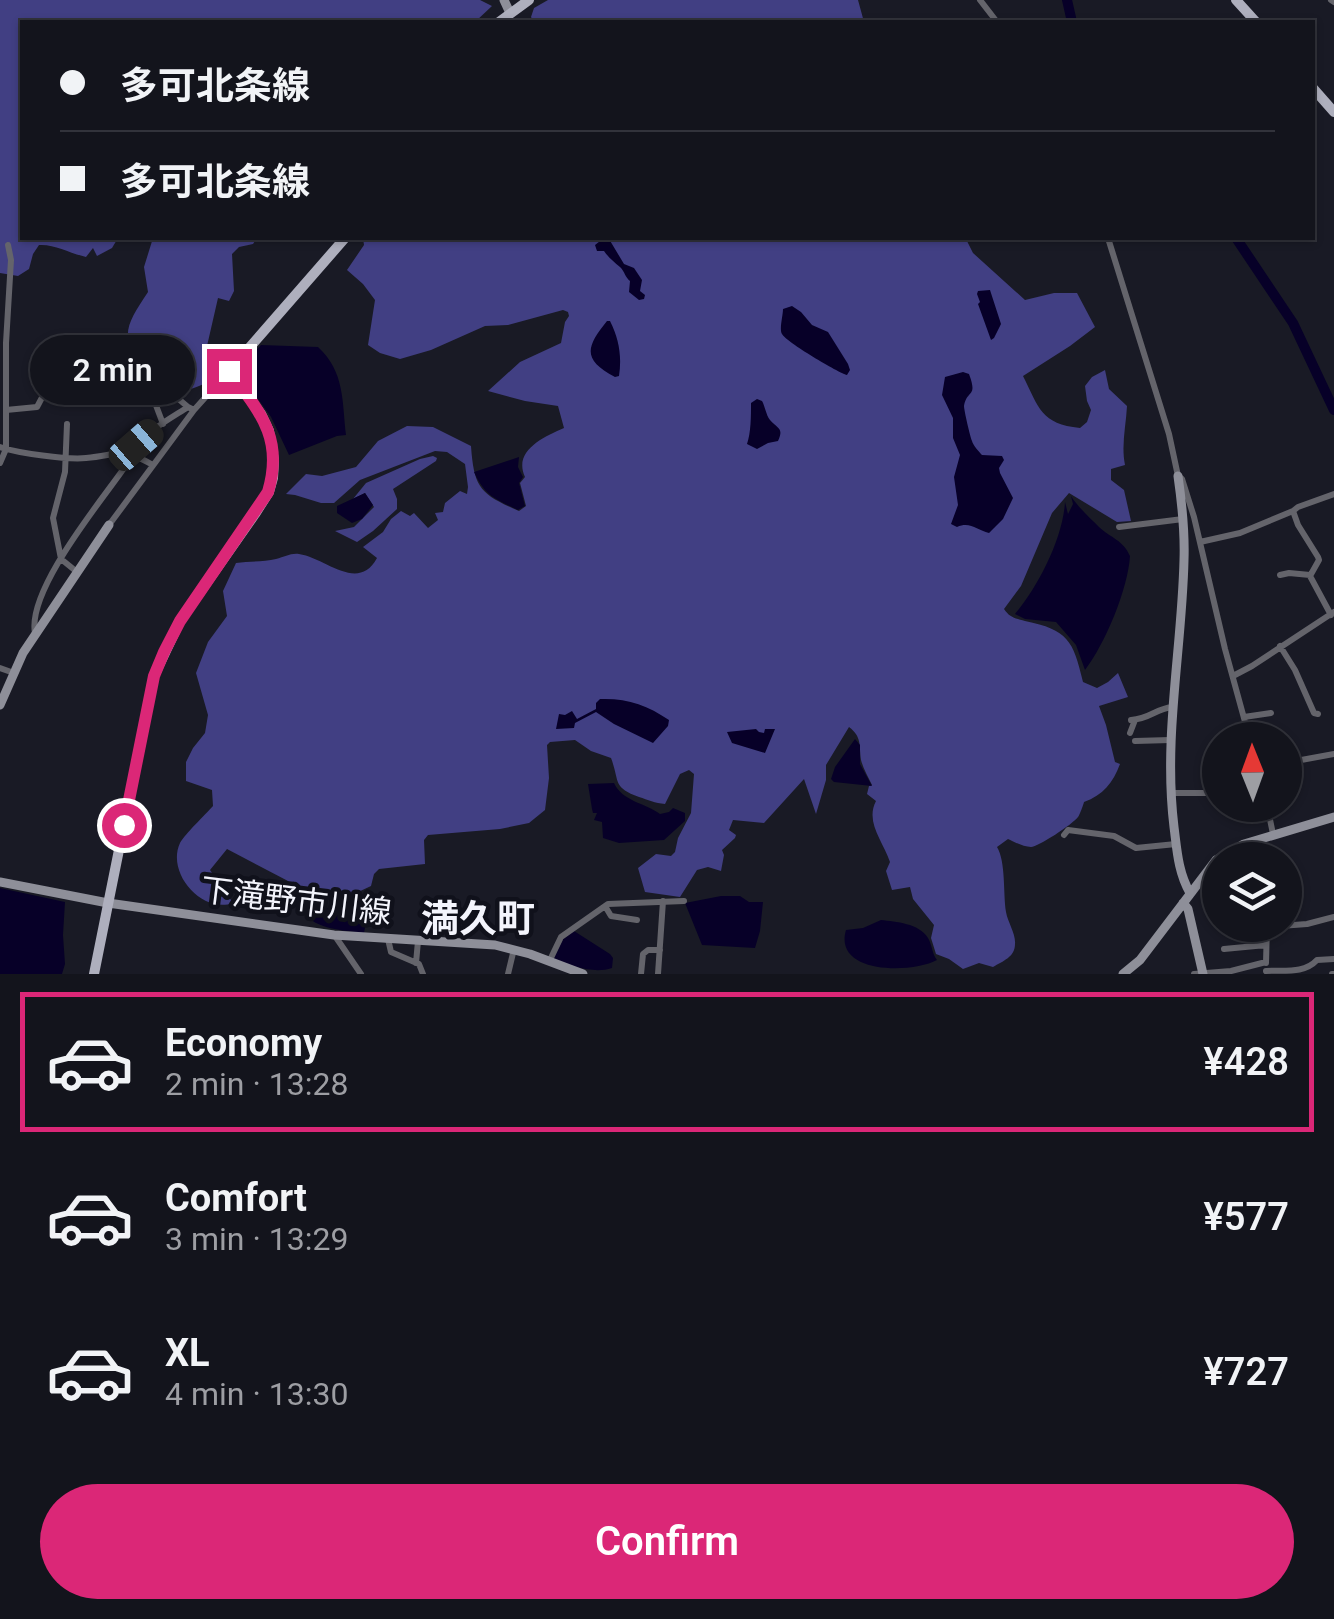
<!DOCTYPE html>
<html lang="en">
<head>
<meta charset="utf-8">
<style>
  body { margin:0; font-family:Roboto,"Noto Sans JP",sans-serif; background:#202129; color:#f1f3f6; height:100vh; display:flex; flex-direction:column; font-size:38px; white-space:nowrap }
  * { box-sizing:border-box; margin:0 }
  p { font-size:32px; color:#9d9ea3 }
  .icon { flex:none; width:55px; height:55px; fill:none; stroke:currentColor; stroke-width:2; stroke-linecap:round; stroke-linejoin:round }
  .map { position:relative; height:974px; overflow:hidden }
  .sheet { display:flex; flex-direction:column; background:#13141c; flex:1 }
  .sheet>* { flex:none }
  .guide { position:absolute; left:20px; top:20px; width:1295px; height:220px; border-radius:0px; box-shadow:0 2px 8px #0004,0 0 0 2px #32333b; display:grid; align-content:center; height:220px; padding:0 40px; background:#13141c }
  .needle { width:65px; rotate:359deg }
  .fabs { position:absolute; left:1202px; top:722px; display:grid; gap:20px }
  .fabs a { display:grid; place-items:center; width:100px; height:100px; border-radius:50%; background:#13141c; box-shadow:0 2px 8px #0004,0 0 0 2px #32333b; font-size:50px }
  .end { position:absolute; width:45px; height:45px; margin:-22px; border:12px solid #db2777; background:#fff; box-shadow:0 0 0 5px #fff }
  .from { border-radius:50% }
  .bubble { position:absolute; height:70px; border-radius:35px; background:#13141c; box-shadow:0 2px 8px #0004,0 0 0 2px #32333b; font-size:32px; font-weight:600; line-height:70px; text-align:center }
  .car { position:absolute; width:30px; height:60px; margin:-30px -15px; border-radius:12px; box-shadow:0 0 8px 2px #0007; background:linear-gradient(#222 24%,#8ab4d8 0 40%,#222 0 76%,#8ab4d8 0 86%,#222 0) }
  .guide b { display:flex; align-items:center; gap:35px; height:95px; font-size:38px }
  .guide b+b { border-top:2px solid #32333b }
  .guide i { width:25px; height:25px; background:#f1f3f6 }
  ul { padding:18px 0 0; list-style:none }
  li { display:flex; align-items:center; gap:30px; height:140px; margin:0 20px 15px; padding:0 20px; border:5px solid transparent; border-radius:0px }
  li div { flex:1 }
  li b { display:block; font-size:38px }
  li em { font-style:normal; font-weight:600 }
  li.selected { border-color:#db2777 }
  li>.icon { width:90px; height:90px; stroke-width:1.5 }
  .button { display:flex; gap:20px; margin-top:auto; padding:20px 40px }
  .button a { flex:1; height:115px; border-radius:60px; background:#db2777; color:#fff; font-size:40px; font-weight:600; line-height:115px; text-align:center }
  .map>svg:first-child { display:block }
  .forest { fill:#413f83 }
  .water { fill:#070028 }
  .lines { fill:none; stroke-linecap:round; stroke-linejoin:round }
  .river { stroke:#070028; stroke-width:10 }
  .street { stroke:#64646b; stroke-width:6 }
  .secondary { stroke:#8e8f99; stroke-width:9 }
  .primary { stroke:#aeafbd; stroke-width:10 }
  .route { stroke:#db2777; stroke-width:12 }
  .labels { text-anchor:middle; stroke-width:9; stroke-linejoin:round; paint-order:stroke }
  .street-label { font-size:32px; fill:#f3f4fc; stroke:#10111b }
  .quarter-label { font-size:38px; font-weight:bold; fill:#f3f4fc; stroke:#10111b }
</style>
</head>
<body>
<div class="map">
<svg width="1334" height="974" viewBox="0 0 1334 974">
  <rect width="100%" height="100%" fill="#191a25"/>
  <path class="forest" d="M0,0H480L492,6L475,22H22V238H118L112,248L97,256L93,248L86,257C69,253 55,244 39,245L33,254L29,269L18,276L0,273Z
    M548,0H858L864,22H534L531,17L534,8Z
    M153,238H257L253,244L239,247L232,254L234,291L229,301L218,298L207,346L222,359C210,388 199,386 172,394L164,388C162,378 158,376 150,369C115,340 127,324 148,292L144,267Z
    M363,238H972L967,241L973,253L1025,300L1054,293H1077L1095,327L1070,346L1023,376C1039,408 1041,424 1080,428L1087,422L1091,410L1087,401L1085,386L1092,377L1105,370L1109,389L1127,406C1126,426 1121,445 1125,465L1111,469V480L1124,490L1131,521L1117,522L1069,493L1052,513L1021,586L1004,609C1010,618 1015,618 1025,621C1068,630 1073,640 1083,682L1097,688L1108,682L1118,673L1128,697L1099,706L1106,725L1115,762L1120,764C1113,783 1103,795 1084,802C1084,803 1079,817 1078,817C1073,824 1038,847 1031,847C1024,847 1014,842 1008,839L997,847C1006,862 1003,893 1006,912C1008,923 1016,934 1015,944C1015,957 1003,961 993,967L979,963L963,969L949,959L936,954L931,938L934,925L913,899L910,887L892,890L886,871L890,862C883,841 865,822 876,801L867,794L869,786L872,785C868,777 863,768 861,760C859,745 862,737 849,727L826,765V780L816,814L804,779L764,823L733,820L729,830L736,835L735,838L722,850L724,855L721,871L708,867L697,870L680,897L645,892L638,868L656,854L671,856L675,852L678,838L691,813L694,774L689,770L680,774L665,804C655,803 648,800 639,797C612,787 620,782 611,758L591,751L575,740L550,742L547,745L549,778L545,810L529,823L500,829L428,835L424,840L425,864L379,869L374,874L371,886L356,893L340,895L292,888L288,881L227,849L210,870L233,903C202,914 166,873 180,843C185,834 205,815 213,806L212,790L186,781V762L193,748L205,733L208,715L196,673L208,642L227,616L223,591L236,563C249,561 264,562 276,559C285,557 290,553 299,554C326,558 358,593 377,558L363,547L383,532L391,519L401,511L410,516L414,513L428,528L438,520L435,513L443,512L445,503L460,491L467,494L468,487L465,464L447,452L435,451L360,480L334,503H321L295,495L286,494L306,474L322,476L356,467L378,441L407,426L433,427L471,446C474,488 480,494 519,511L526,506L520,483L525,477C513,451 543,437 564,428L558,406L525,401L488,391L520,362L561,343L565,322L569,316L568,312L563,310L508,325L485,326L431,350L400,359L380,353L368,345L375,300L363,284L347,270L364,245Z
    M433,456L437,458L436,461L393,489L397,499V509L373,531L357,542L335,531L354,527L374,507L365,493L353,499L366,483L420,459Z"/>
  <path class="water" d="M604,238L609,239L624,264L634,268L642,280L640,291L645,295L644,299L639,300L629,292L630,281C625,277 625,272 620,267C614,262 609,258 604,251H597L595,245Z
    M990,290L1001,324L994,338L991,340L978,304L980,302L977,294L978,291Z
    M792,306L801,312L812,325L828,332L848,364L850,370L847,375C839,373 786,342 782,334C779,329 783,316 783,309Z
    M607,321H610C619,339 622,356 619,376L615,377C583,360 585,348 607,321Z
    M261,345L318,347C345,372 342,401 346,435L337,436L289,455L271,417L250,388L235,373Z
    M963,372L969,374C978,398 967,389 964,406C964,410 970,436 972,441C973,445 979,452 982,455L1002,456L1004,460L999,468L1000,473L1013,498L1003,519L989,533C977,530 970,521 957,527L951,524L958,505L954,477L960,455L953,438V418L942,395L945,377Z
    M757,399L762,401C765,406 766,415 770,420C778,429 784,428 778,441L768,443L757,449L747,444C751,433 751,416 751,403Z
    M519,457L518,467L523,477L519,483L525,506L518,510C495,499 485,496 474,472Z
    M365,493L373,505L362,519L352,523L337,513V506Z
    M1071,496C1077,506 1090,518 1099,527C1111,538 1123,540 1130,556C1128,589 1105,644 1085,670L1076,645L1056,622L1025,619L1015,614C1038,587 1063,538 1065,502L1068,514L1073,504Z
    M600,699C627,698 647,705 669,720L668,726L653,743L614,724L596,712L575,723L574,728L556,729L559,714L565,715L572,711L577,719L596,709V703Z
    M756,729L759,732L764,733L765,729H775L765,753L732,743L727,732Z
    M855,739L860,745V764L872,786L834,782L831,779L835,767Z
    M614,783C622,801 645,803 660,814L669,812L673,808L685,813V821L664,840L619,843L603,838L602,822L594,820L597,813H593L592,809L588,784Z
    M0,888L65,902L63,935L65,964L62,974H0Z
    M721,896H740L749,902H763L760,931L755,948L702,945L685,903Z
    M313,906L350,911L366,922L364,933C341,930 319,930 303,913L304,909Z
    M881,920C896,922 919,923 928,938C932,944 932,954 937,960C911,974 833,974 846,930L863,928Z
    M574,931L610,954L613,958L612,968C594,974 572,966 553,960L563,939Z"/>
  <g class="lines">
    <path class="river" d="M1067,0L1072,22
      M1236,238L1293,323L1334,410"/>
    <path class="street" d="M980,0L997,22
      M1331,0L1334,2
      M1108,238L1169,434L1178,476L1182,479L1194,517L1225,649L1250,740
      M146,361L154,377L151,392L163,424
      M6,410L37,407L46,390L50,370L54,366L72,360L102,381L123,373L138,387L162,385L188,407
      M67,424L65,472L53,518L61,559L77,572
      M0,447C18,453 67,460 86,458C120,455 120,446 153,465
      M0,463L6,449V343L11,260L8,245
      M1293,511L1298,525L1318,557L1319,560L1310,576L1331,615
      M109,525L194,410L229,371
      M1119,527L1183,519
      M1200,542L1240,533L1293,511L1298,507L1334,494
      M1280,575L1289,573L1310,575
      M35,633C27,591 98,505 122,471C128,463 131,452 138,444C151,429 171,418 188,407L194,410
      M1280,646L1295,670L1314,713L1318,714
      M0,668L14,673
      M1233,676L1252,666L1334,612
      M1244,717L1271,713
      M1131,720C1150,719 1155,709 1172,707
      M1130,733L1135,720
      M1249,735L1261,732
      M1135,741L1170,740
      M1285,763L1334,754
      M1171,793H1220
      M1267,805L1273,834
      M1064,835L1068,830L1114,836L1136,848L1176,844
      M1261,839L1263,860
      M605,906L611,916L637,920
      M1267,927L1307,924L1334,917
      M335,936L361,974
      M388,939L391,952L419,964L423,974
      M1224,949L1266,945
      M549,962L561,937L608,904L684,901
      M416,963L418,941
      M1266,963L1267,925
      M1266,971C1285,970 1304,974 1317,960L1334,959
      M508,974L514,949
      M641,974L643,954L648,950H660
      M658,974L663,901
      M1194,974L1231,971L1266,962
      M1332,974H1334"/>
    <path class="secondary" d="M504,0L510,13
      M1178,476C1182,504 1185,532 1184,560C1182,649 1163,737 1174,827C1177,850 1178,872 1190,893
      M0,705L23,653L109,525
      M0,882L108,903L334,935L495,945L530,954L583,974
      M1183,903L1188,909L1203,974
      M1123,974L1140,960L1216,860L1244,844L1334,817"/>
    <path class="primary" d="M1236,0L1256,22
      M499,22L529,0
      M1312,87L1334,112
      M94,974L154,676L180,621L255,514L269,492L273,478L274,460L269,431L261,414L229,371L345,238"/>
  </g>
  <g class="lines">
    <path class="route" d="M124,825L154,676L164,652L180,621L268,492C284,438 260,412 229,371"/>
  </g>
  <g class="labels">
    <g class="street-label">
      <text transform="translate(296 901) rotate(7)" y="11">下滝野市川線</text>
    </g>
    <g class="quarter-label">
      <text x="478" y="932">満久町</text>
    </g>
  </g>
</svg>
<div class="fabs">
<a><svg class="needle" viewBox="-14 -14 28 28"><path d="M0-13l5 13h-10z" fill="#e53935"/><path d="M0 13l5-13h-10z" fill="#9d9ea3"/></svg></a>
<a><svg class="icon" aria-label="layers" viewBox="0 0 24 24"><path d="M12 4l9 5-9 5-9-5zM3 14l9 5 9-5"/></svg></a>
</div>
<i class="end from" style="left:124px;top:825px"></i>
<i class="end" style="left:229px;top:371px"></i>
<div class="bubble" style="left:30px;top:335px;width:165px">2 min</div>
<i class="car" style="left:136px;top:445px;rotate:49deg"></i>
<div class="guide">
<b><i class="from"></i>多可北条線</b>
<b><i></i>多可北条線</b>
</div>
</div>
<section class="sheet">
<ul>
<li class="selected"><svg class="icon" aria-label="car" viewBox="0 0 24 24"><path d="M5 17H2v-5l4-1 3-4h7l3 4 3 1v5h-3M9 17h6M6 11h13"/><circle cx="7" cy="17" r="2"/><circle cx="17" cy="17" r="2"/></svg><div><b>Economy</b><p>2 min · 13:28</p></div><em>¥428</em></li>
<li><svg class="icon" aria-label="car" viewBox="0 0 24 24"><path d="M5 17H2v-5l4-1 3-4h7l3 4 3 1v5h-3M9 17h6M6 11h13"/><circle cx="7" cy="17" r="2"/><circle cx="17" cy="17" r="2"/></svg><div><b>Comfort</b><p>3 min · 13:29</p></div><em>¥577</em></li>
<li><svg class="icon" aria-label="car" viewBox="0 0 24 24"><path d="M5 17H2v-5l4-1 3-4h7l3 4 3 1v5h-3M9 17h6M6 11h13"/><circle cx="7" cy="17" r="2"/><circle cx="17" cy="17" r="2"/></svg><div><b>XL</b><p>4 min · 13:30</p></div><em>¥727</em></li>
</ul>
<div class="button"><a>Confirm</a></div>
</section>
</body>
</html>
